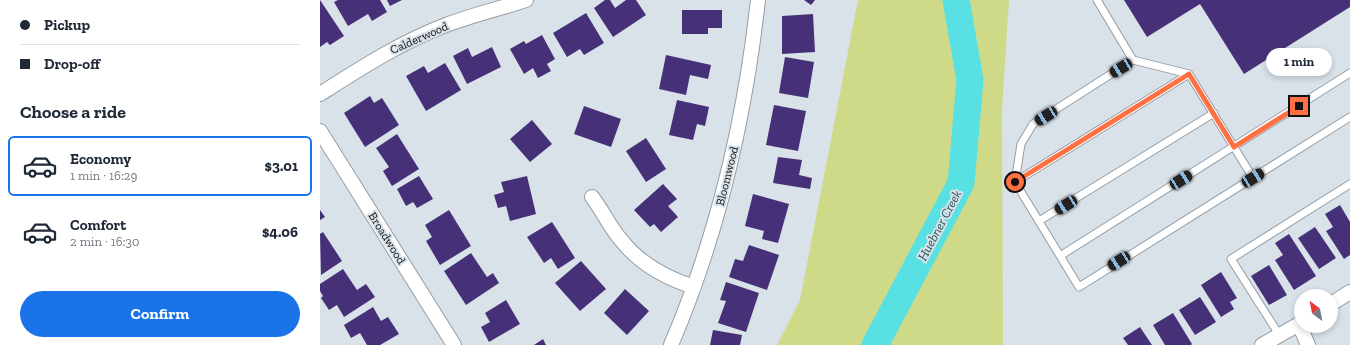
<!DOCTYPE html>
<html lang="en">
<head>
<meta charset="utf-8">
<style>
  body { margin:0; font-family:"Zilla Slab",serif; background:#f6f6f7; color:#1f2937; height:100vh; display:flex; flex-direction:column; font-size:15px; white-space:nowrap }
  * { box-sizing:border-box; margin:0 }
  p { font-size:13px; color:#747a83 }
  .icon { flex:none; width:22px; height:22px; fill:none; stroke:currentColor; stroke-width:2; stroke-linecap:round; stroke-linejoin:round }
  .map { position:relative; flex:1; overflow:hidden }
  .panel { display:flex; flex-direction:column; background:#fff; width:320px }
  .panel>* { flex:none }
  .guide { display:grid; align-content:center; height:88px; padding:0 20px; background:#fff }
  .needle { width:26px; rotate:328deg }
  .buttons { position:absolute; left:974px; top:289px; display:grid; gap:8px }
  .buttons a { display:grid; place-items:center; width:44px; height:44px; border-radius:50%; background:#fff; box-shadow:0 2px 6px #0003; font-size:20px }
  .end { position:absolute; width:18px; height:18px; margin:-9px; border:5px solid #ff7043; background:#111; box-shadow:0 0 0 2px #111 }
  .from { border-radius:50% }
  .bubble { position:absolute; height:28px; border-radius:14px; background:#fff; box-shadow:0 2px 6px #0003; font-size:13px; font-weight:800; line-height:28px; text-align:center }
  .car { position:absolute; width:12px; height:24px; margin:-12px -6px; border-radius:5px; box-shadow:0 0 3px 1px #0007; background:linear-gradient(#222 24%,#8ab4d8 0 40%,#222 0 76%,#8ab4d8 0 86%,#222 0) }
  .guide b { display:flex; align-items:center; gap:14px; height:38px; font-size:15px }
  .guide b+b { border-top:1px solid #e0e1e3 }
  .guide i { width:10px; height:10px; background:#1f2937 }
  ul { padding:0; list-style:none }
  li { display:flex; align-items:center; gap:12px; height:60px; margin:0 8px 6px; padding:0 12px; border:2px solid transparent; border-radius:6px }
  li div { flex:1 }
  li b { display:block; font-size:15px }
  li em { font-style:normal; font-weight:800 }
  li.current { border-color:#1a73e8 }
  li>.icon { width:36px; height:36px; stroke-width:1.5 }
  h2 { padding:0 20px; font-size:18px; line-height:48px }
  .cta { display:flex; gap:8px; margin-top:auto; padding:8px 20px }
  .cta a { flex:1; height:46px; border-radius:24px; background:#1a73e8; color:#fff; font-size:16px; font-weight:800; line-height:46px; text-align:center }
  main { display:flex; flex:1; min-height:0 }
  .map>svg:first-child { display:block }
  .green { fill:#ceda88 }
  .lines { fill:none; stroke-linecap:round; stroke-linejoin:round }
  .river { stroke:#59e0e3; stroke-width:27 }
  .building { fill:#463178 }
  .lane-casing { stroke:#969da4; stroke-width:9 }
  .street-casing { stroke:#969da4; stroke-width:16 }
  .lane { stroke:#fff; stroke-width:7 }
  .street { stroke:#fff; stroke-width:14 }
  .route { stroke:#ff7043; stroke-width:5 }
  .labels { text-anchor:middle; stroke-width:4; stroke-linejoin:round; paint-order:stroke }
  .street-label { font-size:12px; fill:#0e1013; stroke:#d9e1e9 }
  .water-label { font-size:13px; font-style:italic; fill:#195354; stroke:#d9e1e9 }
</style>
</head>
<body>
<main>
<section class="panel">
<div class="guide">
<b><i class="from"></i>Pickup</b>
<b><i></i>Drop-off</b>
</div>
<h2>Choose a ride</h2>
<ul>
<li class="current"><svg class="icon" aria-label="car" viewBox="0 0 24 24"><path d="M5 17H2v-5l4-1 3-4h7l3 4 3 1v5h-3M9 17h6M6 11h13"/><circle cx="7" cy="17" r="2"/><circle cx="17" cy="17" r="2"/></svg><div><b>Economy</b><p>1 min · 16:29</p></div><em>$3.01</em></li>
<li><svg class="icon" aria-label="car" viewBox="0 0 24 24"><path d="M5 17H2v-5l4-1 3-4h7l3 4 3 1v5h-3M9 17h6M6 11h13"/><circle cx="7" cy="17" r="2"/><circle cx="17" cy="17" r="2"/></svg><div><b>Comfort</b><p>2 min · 16:30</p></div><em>$4.06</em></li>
</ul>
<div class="cta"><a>Confirm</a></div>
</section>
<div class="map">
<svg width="1030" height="345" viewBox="0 0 1030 345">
  <rect width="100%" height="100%" fill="#d9e1e9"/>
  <path class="green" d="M538,0H689L682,110L683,345H457L480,300Z"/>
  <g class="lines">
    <path class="river" d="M555,345L641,183L650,80L636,0"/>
  </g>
  <path class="building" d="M0,0L24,36L10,45L7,42L0,47Z
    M18,0H60L67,12L52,21L48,14L28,26L14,2Z
    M67,0H82L70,6Z
    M285,0H290L295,8L306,0H316L326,15L293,37L274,8Z
    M484,0H495L491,5Z
    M804,0H1030V7L924,74L880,4L827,37Z
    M362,10H402V28H388V34H362Z
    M266,13L284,43L264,55L260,49L247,57L233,33Z
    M493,14L495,52L462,54V16Z
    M222,35L235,59L227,64L231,71L218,78L213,68L204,74L190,49L204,41L206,44Z
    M172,47L181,67L147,84L133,56L148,48L152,57Z
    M346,55L391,65L388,79L370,75L366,95L339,89Z
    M465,57L494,62L488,98L459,93Z
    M125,63L141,90L106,111L86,76L104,66L108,73Z
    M50,96L54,103L62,98L79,125L45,147L24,113Z
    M357,100L389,107L385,126L377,124L373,140L349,135Z
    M454,105L486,111L478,151L446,145Z
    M264,106L301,119L291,147L254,134Z
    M212,120L232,144L210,162L190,139Z
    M77,134L99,169L72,186L63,171L69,167L56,148Z
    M326,138L346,169L326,182L306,151Z
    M458,157L482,160L479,175L492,178L490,189L453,183Z
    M99,176L113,199L97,208L93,202L86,206L77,189Z
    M207,176L216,214L190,221L186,206L178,208L174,195L184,192L181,182Z
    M343,184L357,199L348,206L358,217L341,232L334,224L330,227L314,210Z
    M433,194L469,204L458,243L442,239L444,231L425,226Z
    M1020,205L1030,222V255L1024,259L1006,231L1013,227L1005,214Z
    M0,210L5,217L0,220Z
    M129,210L151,246L120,265L106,241L112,237L105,225Z
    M232,222L255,258L238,269L231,258L224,263L207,237Z
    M995,227L1016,258L999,269L978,238Z
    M3,232L22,261L1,275L0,234Z
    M969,234L996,276L974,290L955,260L963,255L955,243Z
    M429,245L459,255L447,290L409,277L415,259L423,261Z
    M151,253L167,277L173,273L179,283L146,305L124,271Z
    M261,261L286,289L260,311L235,283Z
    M949,265L967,295L949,305L931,276Z
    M23,269L37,290L46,284L55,297L24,317L17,305L9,310L1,298L3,296L0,291V284Z
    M901,272L917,298L910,302L914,309L901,317L881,285Z
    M406,282L439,293L426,332L398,323L406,301L400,300Z
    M305,289L329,311L307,335L284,313Z
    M880,297L896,322L875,335L859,310Z
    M186,300L200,324L169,342L161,327L170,322L165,313Z
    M53,307L61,321L68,317L79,334L60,345H47L40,333L31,338L24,325Z
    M853,313L872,344L871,345H845L833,325Z
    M820,327L832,345H808L803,338Z
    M393,330L422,335L420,345H390Z
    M223,339L226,345H214Z"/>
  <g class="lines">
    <g class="lane-casing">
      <path id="lane" d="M777,0L813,60L713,124L701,144L695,182L759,287L1030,117
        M813,60L869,74L933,178
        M695,182L869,74
        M719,221L894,113
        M740,256L1030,73
        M960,336L911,259L1030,184"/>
    </g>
    <g class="street-casing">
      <path id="street" d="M0,94C41,68 81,42 126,25C152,15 179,9 206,0
        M0,131L134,345
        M272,197C283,211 290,228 302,241C320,264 346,278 374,287
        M1011,304L1030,292
        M979,324L988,345
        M351,345C398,235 425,118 438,0
        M942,345L981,323"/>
    </g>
    <use href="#lane" class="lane"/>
    <use href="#street" class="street"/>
  </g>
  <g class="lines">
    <path class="route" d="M695,182L869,74L914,147L979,106"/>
  </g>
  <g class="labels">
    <g class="street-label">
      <text transform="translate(99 38) rotate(-24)" y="4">Calderwood</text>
      <text transform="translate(407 176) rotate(-76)" y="4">Bloomwood</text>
      <text transform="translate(67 238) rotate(58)" y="4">Broadwood</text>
    </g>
    <g class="water-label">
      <text transform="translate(619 225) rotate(-62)" y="5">Huebner Creek</text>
    </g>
  </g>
</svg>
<div class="buttons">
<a><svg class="needle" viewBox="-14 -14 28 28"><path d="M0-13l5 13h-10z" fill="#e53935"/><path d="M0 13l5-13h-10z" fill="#747a83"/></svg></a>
</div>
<i class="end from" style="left:695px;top:182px"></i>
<i class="end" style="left:979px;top:106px"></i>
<div class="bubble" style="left:946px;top:48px;width:66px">1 min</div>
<i class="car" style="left:801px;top:68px;rotate:238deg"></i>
<i class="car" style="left:726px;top:116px;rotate:238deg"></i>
<i class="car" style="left:933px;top:178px;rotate:58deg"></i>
<i class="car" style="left:861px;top:180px;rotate:58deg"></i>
<i class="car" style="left:746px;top:205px;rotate:238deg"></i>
<i class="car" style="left:799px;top:261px;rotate:238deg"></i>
</div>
</main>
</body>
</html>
